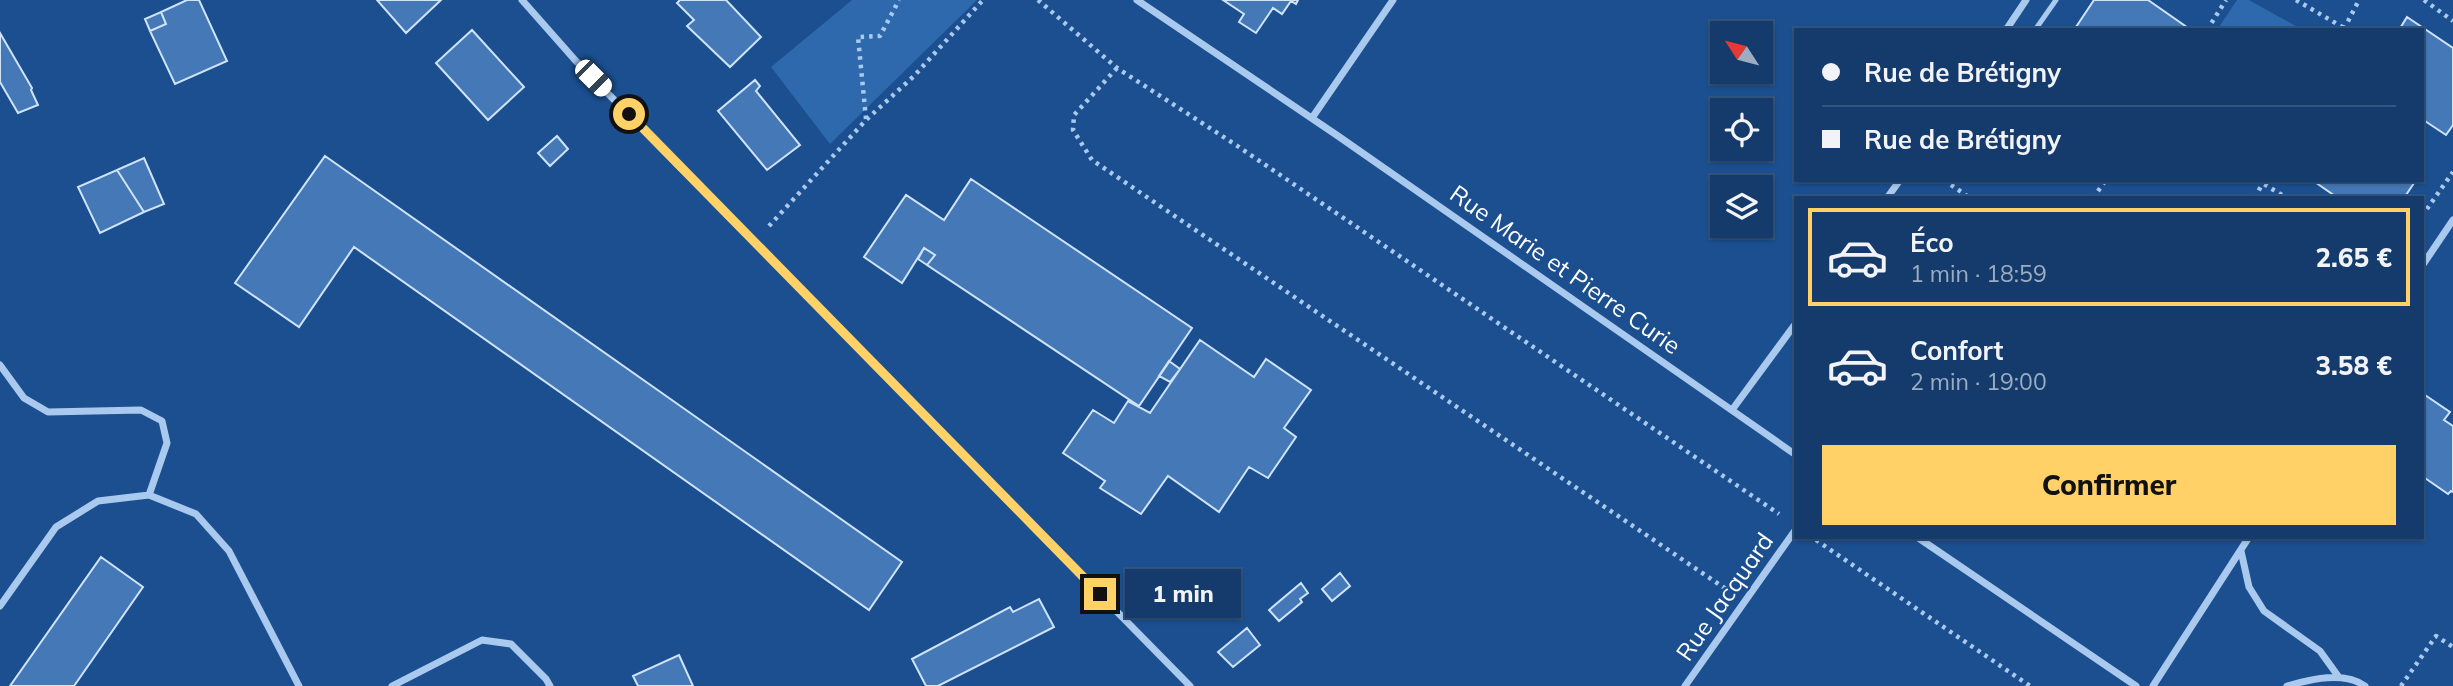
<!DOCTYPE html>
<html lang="fr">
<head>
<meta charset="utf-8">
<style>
  body { margin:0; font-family:Mulish,sans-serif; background:#1d4271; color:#f1f3f6; height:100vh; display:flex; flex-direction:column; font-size:26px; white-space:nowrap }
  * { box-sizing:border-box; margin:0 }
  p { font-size:23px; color:#9dadc1 }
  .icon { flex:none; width:38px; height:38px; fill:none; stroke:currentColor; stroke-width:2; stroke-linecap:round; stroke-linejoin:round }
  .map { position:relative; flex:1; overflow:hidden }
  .sheet { position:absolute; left:1794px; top:196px; width:630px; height:343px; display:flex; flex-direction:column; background:#143b6b; border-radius:0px; box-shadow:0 2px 5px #0004,0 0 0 2px #33557e }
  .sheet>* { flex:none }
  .banner { position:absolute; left:1794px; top:28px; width:630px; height:154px; border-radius:0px; box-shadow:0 2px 5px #0004,0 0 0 2px #33557e; display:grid; align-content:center; height:154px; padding:0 28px; background:#143b6b }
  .needle { width:46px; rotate:306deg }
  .fabs { position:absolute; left:1710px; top:21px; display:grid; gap:14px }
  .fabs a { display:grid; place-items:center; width:63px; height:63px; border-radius:0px; background:#143b6b; box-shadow:0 2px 5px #0004,0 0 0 2px #33557e; font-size:35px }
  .end { position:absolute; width:32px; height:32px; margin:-16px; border:9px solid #ffd166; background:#111; box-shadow:0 0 0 4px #111 }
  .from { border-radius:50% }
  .bubble { position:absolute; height:49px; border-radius:0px; background:#143b6b; box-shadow:0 2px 5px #0004,0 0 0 2px #33557e; font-size:23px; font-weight:800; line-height:49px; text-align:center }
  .car { position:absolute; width:21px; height:42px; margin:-21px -10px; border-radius:9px; box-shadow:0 0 5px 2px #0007; background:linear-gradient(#fff 24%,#345 0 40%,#fff 0 76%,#345 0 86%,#fff 0) }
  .banner b { display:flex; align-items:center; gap:24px; height:66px; font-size:26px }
  .banner b+b { border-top:2px solid #33557e }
  .banner i { width:18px; height:18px; background:#f1f3f6 }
  ul { padding:12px 0 0; list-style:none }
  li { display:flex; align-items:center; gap:21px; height:98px; margin:0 14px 10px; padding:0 14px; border:4px solid transparent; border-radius:0px }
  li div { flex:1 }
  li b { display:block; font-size:26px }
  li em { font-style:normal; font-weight:800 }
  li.selected { border-color:#ffd166 }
  li>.icon { width:63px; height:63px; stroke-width:1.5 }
  .cta { display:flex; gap:14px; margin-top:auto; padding:14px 28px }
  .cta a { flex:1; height:80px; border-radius:0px; background:#ffd166; color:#111; font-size:28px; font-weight:800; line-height:80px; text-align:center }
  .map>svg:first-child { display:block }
  .green { fill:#2e69ad }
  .building { fill:#4478b7; stroke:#cfe3fa; stroke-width:2 }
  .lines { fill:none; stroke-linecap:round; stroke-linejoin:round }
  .path { stroke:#a9c9ee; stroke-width:4.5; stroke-dasharray:3.5 5; stroke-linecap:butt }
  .service { stroke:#a9c9ee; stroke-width:5 }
  .minor { stroke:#a9c9ee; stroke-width:7 }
  .route { stroke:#ffd166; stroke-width:9 }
  .labels { text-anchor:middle; stroke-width:5; stroke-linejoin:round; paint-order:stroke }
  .street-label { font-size:24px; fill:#fff; stroke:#1b4f8f }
</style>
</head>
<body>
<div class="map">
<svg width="2453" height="686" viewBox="0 0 2453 686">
  <rect width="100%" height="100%" fill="#1b4f8f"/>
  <path class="green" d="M852,0H977L830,144L771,67Z
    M2237,0H2249L2303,30H2217Z"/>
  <path class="building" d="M187,0H199L227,61L175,84L150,31L166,24L161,12Z
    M377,0H441L406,33Z
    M680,0H726L761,37L730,67L687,26L694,20L677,3Z
    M1223,0H1298L1296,4L1291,1L1282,14L1273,8L1256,33L1239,22L1244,14Z
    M2094,0H2148L2191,30H2074Z
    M161,12L166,24L150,31L145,19Z
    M2407,17L2453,48V125L2446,135L2422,119V30H2399Z
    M472,30L524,87L488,120L436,63Z
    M0,33L32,88L31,90L38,105L18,113L0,82Z
    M755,80L760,86L756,91L800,145L767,170L718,111Z
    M557,136L568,149L550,166L538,153Z
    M325,156L902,562L869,610L354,247L299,327L235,283Z
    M144,158L164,204L144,212L117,170Z
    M117,170L144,212L100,233L78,187Z
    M971,179L1192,328L1139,406L927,265L935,255L924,248L902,283L864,257L906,195L944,220Z
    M2312,180H2416L2404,198H2338Z
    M924,248L935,255L927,265L918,259Z
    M1200,340L1254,377L1266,359L1311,390L1284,428L1296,437L1268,478L1249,467L1219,512L1168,476L1141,514L1100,488L1105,481L1063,453L1093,410L1114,423L1128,401L1150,413Z
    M1169,361L1180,369L1170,382L1159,376Z
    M2422,393L2450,412L2444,420L2453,426V492L2451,491L2448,494L2422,476L2424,472L2422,471Z
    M101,557L143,587L74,686H10Z
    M1340,573L1350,586L1332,601L1322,589Z
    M1301,583L1308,593L1300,599L1302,602L1279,621L1269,610Z
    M1039,599L1054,627L938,686H926L912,659L1010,607L1013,612Z
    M1247,628L1260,645L1233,667L1218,652Z
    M679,655L693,686H638L633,676Z"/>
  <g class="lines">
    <path class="path" d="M1038,0L1117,68L1236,145L1779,514
      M2296,0L2344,28
      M2424,0L2453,21
      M2344,29L2359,0
      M2207,30L2226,0
      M1117,68L1074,115L1073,130L1092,160L1726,589
      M866,119L858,37L880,36L899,0
      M1944,180L1970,198
      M2257,180L2287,198
      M2093,198L2106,180
      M2255,198L2264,180
      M2422,216L2453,172
      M769,226L866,120L914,76L983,0
      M1816,540L2030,686
      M2401,686L2436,636L2453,647"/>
    <path class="service" d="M2035,30L2056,0"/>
    <path class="minor" d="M522,0L575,60L1190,686
      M1137,0L1338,136L1796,455
      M2006,30L2026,0
      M1312,118L1393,0
      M1887,198L1900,180
      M2422,266L2453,220
      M0,365L24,398L48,412L141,410L162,421L167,443L149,495
      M1732,410L1796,323
      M1917,537L2136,686
      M2241,551L2249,587L2264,611L2320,651L2338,676
      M0,606L56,527L98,501L149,495L196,514L229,551L299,686
      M392,686L482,640L511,644L546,679L550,686
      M1685,686L1796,529
      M2153,686L2249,537
      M2287,686C2311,679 2344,671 2365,686"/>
  </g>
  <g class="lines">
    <path class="route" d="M629,114L1100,594"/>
  </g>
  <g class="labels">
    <g class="street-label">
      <text transform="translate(1565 270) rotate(35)" y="8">Rue Marie et Pierre Curie</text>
      <text transform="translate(1725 597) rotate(-55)" y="8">Rue Jacquard</text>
    </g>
  </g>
</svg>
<div class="fabs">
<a><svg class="needle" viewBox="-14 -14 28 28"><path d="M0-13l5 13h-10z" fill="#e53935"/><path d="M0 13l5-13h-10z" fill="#9dadc1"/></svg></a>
<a><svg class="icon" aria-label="locate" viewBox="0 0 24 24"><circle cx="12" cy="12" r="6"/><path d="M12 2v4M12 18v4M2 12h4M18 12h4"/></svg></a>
<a><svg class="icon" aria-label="layers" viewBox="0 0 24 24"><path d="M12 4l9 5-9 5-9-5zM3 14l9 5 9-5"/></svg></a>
</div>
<i class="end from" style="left:629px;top:114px"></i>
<i class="end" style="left:1100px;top:594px"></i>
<div class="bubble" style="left:1125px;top:569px;width:116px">1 min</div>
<i class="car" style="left:593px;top:78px;rotate:135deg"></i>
<div class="banner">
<b><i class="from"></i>Rue de Brétigny</b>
<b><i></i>Rue de Brétigny</b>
</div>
<section class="sheet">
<ul>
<li class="selected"><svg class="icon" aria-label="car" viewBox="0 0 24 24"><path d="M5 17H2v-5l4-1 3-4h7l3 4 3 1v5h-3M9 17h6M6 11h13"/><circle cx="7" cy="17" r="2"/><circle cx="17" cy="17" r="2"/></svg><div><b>Éco</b><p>1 min · 18:59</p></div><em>2.65 €</em></li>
<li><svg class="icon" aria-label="car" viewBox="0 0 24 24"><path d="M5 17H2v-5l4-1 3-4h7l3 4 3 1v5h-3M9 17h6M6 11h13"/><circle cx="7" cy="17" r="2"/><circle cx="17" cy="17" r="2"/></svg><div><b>Confort</b><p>2 min · 19:00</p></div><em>3.58 €</em></li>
</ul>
<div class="cta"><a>Confirmer</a></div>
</section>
</div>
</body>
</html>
